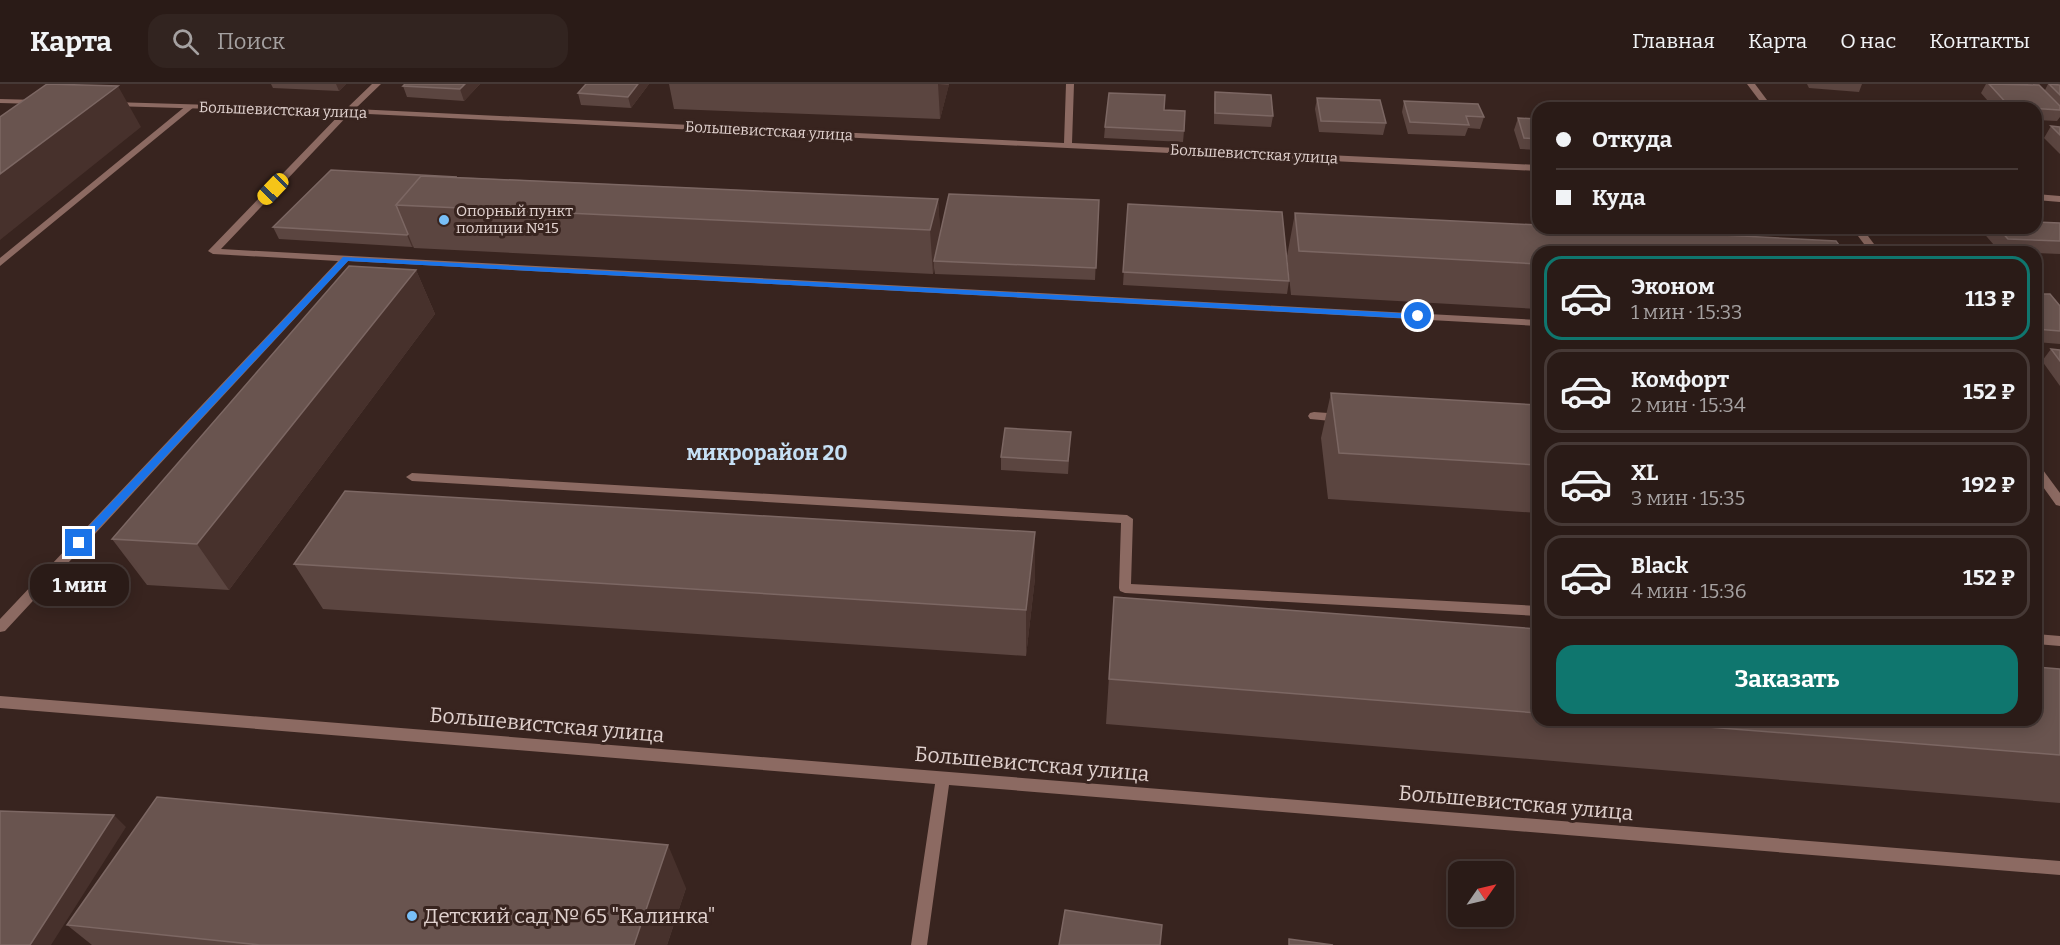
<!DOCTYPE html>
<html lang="ru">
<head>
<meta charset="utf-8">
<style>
  body { margin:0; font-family:Bitter,serif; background:#322420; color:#f1f3f6; height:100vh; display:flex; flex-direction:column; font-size:22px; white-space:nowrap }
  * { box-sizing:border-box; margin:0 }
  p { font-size:20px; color:#a5a1a1 }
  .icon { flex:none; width:33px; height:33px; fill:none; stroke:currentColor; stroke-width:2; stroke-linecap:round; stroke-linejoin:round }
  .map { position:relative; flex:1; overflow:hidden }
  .drawer { position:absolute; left:1532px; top:162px; width:510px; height:480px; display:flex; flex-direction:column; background:#2a1b17; border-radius:18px; box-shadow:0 3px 15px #0003,0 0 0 2px #463936 }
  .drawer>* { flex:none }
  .banner { position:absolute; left:1532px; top:18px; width:510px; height:132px; border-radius:18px; box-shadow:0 3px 15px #0003,0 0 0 2px #463936; display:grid; align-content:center; height:132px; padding:0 24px; background:#2a1b17 }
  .needle { width:39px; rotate:56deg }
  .tools { position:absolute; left:1448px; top:777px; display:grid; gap:12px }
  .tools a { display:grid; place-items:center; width:66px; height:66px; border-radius:12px; background:#2a1b17; box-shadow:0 3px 15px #0003,0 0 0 2px #463936; font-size:30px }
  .end { position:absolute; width:27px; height:27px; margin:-14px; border:8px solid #1a73e8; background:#fff; box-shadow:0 0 0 3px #fff }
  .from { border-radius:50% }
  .bubble { position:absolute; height:42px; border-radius:18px; background:#2a1b17; box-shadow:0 3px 15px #0003,0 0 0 2px #463936; font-size:20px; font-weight:700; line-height:42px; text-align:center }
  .car { position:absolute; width:18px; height:36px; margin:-18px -9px; border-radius:8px; box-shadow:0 0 4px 2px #0007; background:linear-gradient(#f5c518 24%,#345 0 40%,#f5c518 0 76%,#345 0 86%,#f5c518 0) }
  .banner b { display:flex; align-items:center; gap:21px; height:57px; font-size:22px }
  .banner b+b { border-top:2px solid #463936 }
  .banner i { width:15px; height:15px; background:#f1f3f6 }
  ul { padding:10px 0 0; list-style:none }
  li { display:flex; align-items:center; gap:18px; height:84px; margin:0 12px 9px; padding:0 12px; border:3px solid #463936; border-radius:18px }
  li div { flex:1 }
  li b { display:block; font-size:22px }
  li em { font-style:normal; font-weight:700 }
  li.current { border-color:#0f766e }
  li>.icon { width:54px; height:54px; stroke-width:1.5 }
  .button { display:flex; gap:12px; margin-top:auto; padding:12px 24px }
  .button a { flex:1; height:69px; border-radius:18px; background:#0f766e; color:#fff; font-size:24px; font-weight:700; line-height:69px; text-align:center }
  header { display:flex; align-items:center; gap:36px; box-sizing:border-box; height:84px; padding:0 30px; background:#2a1b17; border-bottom:2px solid #463936 }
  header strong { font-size:28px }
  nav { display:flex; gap:33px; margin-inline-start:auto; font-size:21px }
  .search { width:420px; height:54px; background:#322420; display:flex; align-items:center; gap:15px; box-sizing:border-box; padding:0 21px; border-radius:18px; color:#a5a1a1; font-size:22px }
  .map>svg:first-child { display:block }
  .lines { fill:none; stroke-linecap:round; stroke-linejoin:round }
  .service { fill:#8c6a62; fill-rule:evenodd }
  .minor { fill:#8c6a62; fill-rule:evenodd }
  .wall { fill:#5b4540 }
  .shaded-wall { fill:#47312c }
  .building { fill:#69544f; stroke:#7c6763; stroke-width:1.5 }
  .route { fill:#1a73e8 }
  .poi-dot { fill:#78bff7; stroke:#38241f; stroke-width:2 }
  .labels { text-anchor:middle; stroke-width:6; stroke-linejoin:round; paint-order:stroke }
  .far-street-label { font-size:15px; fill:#e0d1ce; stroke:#38241f }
  .far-poi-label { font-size:15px; fill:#e0d1ce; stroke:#38241f; text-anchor:start }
  .quarter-label { font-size:21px; font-weight:bold; fill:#c6e0f5; stroke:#38241f }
  .near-street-label { font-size:21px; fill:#e0d1ce; stroke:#38241f }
  .near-poi-label { font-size:21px; fill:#e0d1ce; stroke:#38241f; text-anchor:start }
</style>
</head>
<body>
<header>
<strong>Карта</strong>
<div class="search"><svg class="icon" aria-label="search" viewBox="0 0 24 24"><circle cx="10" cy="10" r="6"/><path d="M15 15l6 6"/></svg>Поиск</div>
<nav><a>Главная</a><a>Карта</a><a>О нас</a><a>Контакты</a></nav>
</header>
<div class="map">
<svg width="2060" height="861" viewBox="0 0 2060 861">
  <rect width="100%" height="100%" fill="#38241f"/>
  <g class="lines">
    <path class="service" d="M187,21L194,23L0,182V174Z
      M345,25L352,27L221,165L1538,236V242L348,177L5,547L0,548V535L338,177L213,170L208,167Z
      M1314,328L1342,330L1348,334L1342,338L1310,335L1308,332L1310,329Z
      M412,389L1127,431L1133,435L1131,500L1538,522V532L1125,509L1120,507L1119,504L1121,439L412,397L406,393Z
      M2036,550L2060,552V562L2036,560Z"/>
    <path class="minor" d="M372,0H381L355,25L1064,59L1066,0H1074L1072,59L1538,81V87L348,29L112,22L108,20L112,18L346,25Z
      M1747,0H1755L1773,24H1765Z
      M0,15L38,16L42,18L38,20L0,19Z
      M2036,110L2060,112V118L2036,116Z
      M1852,144H1862L1880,168H1870Z
      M2036,381L2040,382L2060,409V422L2056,421L2036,393Z
      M0,612L2060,777V791L949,701L927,861H911L935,700L0,624Z"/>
  </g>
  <path class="wall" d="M271,0H346L339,7L273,4Z
    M405,0H480L464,17L407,13L403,2Z
    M649,0L631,24L581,21L578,9Z
    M669,0H949L940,35L674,25Z
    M1807,0H1862L1859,8L1809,4Z
    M1986,0H2023L2045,6L2048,0L2060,1V33L2057,37L2036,36V24H1994L1981,9Z
    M1215,8L1273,32L1271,43L1214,40V20Z
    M1317,14L1386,39L1383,51L1319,48L1315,25Z
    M1404,17L1484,33L1480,45L1468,44L1465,52L1408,50L1402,28Z
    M1164,26L1184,47L1183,58L1104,54L1105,43Z
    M1518,34L1538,35V66L1520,65L1514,46Z
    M2051,42L2060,43V70L2044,54Z
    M457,93L938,115L940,148L1099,116L1095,196L935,190L934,184L933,190L414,164L413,162L412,163L279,155L273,143Z
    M1128,120L1289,197L1287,210L1123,201Z
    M1295,129L1538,168V225L1291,211L1287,172Z
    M2060,139V170L2036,169V168H2000L1981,146L1983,144H2036Z
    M416,186L435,230L229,506L147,501L112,455Z
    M2036,210L2060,222V260L2036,258Z
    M2051,265L2060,266V302L2042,277Z
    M1331,309L1538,321V429L1328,415L1321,354Z
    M1070,360L1068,390L1001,386V373Z
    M1035,448V494L1026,572L323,525L294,480Z
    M1114,513L1538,545V636H2036L2060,585V719L1106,640Z
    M686,804L667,861H92L67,841Z"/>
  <path class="shaded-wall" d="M336,0H346L339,7Z
    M465,0H480L464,17L460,5Z
    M638,0H649L631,24L628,13Z
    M938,0L949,1L940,35Z
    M118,2L141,43L0,156V90Z
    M938,115L941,159L934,177V184L933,190L930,146Z
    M408,150L413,162L412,163L407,151Z
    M416,186L435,230L229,506L197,460Z
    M1035,448V494L1026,572V526Z
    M114,731L126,743L51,861H30Z
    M668,761L686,804L667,861H634Z"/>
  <path class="building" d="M47,0L118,2L0,90V33Z
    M405,0H465L460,5L403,2Z
    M586,0H638L628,13L578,9Z
    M1989,0L2039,1L2060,22V26L2010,23Z
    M2049,0L2060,1V11Z
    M1215,8L1271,11L1273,32L1215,29Z
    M1109,9L1165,11L1164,26L1185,27L1184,47L1105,43Z
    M1317,14L1380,16L1386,39L1321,37Z
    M1404,17L1478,20L1484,33L1466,32L1469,41L1410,38Z
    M1518,34L1538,35V55L1524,54Z
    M2051,42L2060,43V51Z
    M331,86L457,93L421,92L396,121L408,150L407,151L273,143Z
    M421,92L938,115L930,146L396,121Z
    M949,110L1099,116L1096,184L934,177Z
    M1128,120L1282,128L1289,197L1123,188Z
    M1295,129L1538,141V144H1589L1836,157L1844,168H1538V180L1299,167Z
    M2036,138L2060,139V157L2008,155L1998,144H2036Z
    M349,182L416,186L197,460L112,455Z
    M2036,210H2050L2060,222V247L2036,245Z
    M2051,265L2060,266V277Z
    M1331,309L1538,321V381L1339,369Z
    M1005,344L1071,348L1068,377L1001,373Z
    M345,407L1035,448L1026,526L294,480Z
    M1114,513L1538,545V629L1109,595Z
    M2036,583L2060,585V671L1620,636H2036Z
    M157,713L668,761L634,861H260L67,841Z
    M0,727L114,731L30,861H0Z
    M1065,826L1162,841L1160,861H1059Z
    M1289,855L1333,861H1289Z"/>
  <path class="route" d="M343,173L1418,230L1422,232L1418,235L348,177L82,462H75V457Z"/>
  <g class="poi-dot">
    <circle cx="444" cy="136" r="6"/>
    <circle cx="412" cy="832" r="6"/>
  </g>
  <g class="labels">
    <g class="far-street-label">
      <text transform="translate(283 26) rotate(2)" y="5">Большевистская улица</text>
      <text transform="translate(769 47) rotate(3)" y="5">Большевистская улица</text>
      <text transform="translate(1254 70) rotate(3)" y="5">Большевистская улица</text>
    </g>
    <g class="far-poi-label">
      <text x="456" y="132">Опорный пункт<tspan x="456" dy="17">полиции №15</tspan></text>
    </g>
    <g class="quarter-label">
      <text x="767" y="376">микрорайон 20</text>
    </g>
    <g class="near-street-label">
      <text transform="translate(547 641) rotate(5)" y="7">Большевистская улица</text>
      <text transform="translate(1032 680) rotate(5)" y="7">Большевистская улица</text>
      <text transform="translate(1516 719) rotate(5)" y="7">Большевистская улица</text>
    </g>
    <g class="near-poi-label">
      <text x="424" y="839">Детский сад № 65 "Калинка"</text>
    </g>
  </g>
</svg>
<div class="tools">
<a><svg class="needle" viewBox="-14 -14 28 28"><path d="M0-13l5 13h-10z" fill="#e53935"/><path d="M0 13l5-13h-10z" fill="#a5a1a1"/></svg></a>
</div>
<i class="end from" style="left:1418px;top:232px"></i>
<i class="end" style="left:79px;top:459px"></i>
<div class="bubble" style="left:30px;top:480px;width:99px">1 мин</div>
<i class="car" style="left:273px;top:105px;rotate:224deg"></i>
<div class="banner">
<b><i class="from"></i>Откуда</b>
<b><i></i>Куда</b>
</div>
<section class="drawer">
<ul>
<li class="current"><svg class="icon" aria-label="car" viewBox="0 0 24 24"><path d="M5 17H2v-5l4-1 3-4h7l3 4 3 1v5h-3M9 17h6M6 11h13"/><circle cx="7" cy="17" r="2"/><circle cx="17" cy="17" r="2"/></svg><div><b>Эконом</b><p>1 мин · 15:33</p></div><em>113 ₽</em></li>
<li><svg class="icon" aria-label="car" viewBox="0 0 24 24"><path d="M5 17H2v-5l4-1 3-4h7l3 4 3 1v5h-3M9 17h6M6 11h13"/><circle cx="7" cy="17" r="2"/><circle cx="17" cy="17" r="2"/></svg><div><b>Комфорт</b><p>2 мин · 15:34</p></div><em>152 ₽</em></li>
<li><svg class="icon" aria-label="car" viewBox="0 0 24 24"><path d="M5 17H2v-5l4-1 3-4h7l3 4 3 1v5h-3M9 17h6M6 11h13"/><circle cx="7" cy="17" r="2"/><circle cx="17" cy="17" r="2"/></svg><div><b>XL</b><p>3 мин · 15:35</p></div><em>192 ₽</em></li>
<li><svg class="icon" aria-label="car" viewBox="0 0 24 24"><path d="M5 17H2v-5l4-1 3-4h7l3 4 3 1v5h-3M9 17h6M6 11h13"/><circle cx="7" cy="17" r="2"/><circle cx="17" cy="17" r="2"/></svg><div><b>Black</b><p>4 мин · 15:36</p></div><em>152 ₽</em></li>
</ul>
<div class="button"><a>Заказать</a></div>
</section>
</div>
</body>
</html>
